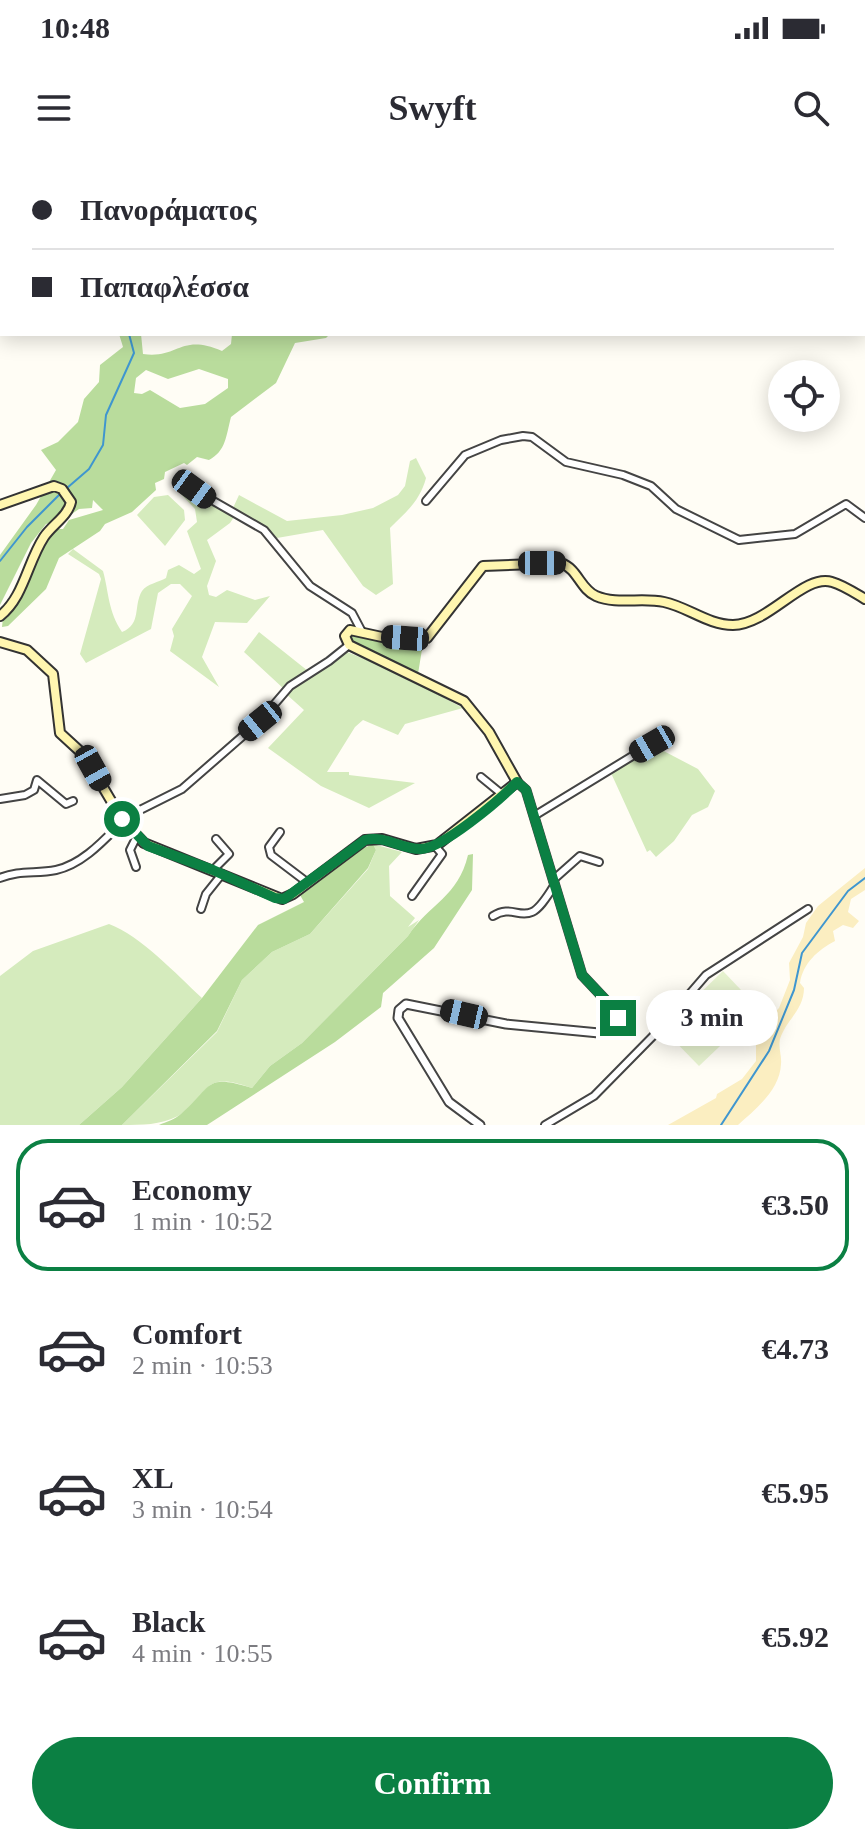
<!DOCTYPE html>
<html lang="en">
<head>
<meta charset="utf-8">
<style>
  body { margin:0; font-family:"Times New Roman",serif; background:#f2f2f3; color:#2b2b33; height:100vh; display:flex; flex-direction:column; font-size:30px; white-space:nowrap }
  * { box-sizing:border-box; margin:0 }
  p { font-size:26px; color:#7c7c81 }
  .icon { flex:none; width:44px; height:44px; fill:none; stroke:currentColor; stroke-width:2; stroke-linecap:round; stroke-linejoin:round }
  .map { position:relative; height:965px; overflow:hidden }
  .panel { display:flex; flex-direction:column; background:#fff; flex:1 }
  .panel>* { flex:none }
  .guide { position:absolute; left:0px; top:0px; width:866px; height:176px; box-shadow:0 4px 20px #0003; display:grid; align-content:center; height:176px; padding:0 32px; background:#fff }
  .fabs { position:absolute; left:768px; top:200px; display:grid; gap:16px }
  .fabs a { display:grid; place-items:center; width:72px; height:72px; border-radius:50%; background:#fff; box-shadow:0 4px 20px #0003; font-size:40px }
  .end { position:absolute; width:36px; height:36px; margin:-18px; border:10px solid #0b8043; background:#fff; box-shadow:0 0 0 4px #fff }
  .from { border-radius:50% }
  .bubble { position:absolute; height:56px; border-radius:28px; background:#fff; box-shadow:0 4px 20px #0003; font-size:26px; font-weight:800; line-height:56px; text-align:center }
  .car { position:absolute; width:24px; height:48px; margin:-24px -12px; border-radius:10px; box-shadow:0 0 6px 2px #0007; background:linear-gradient(#222 24%,#8ab4d8 0 40%,#222 0 76%,#8ab4d8 0 86%,#222 0) }
  .guide b { display:flex; align-items:center; gap:28px; height:76px; font-size:30px }
  .guide b+b { border-top:2px solid #e1e1e2 }
  .guide i { width:20px; height:20px; background:#2b2b33 }
  ul { padding:14px 0 0; list-style:none }
  li { display:flex; align-items:center; gap:24px; height:132px; margin:0 16px 12px; padding:0 16px; border:4px solid transparent; border-radius:32px }
  li div { flex:1 }
  li b { display:block; font-size:30px }
  li em { font-style:normal; font-weight:800 }
  li.active { border-color:#0b8043 }
  li>.icon { width:72px; height:72px; stroke-width:1.5 }
  .primary-button { display:flex; gap:16px; margin-top:auto; padding:16px 32px }
  .primary-button a { flex:1; height:92px; border-radius:48px; background:#0b8043; color:#fff; font-size:32px; font-weight:800; line-height:92px; text-align:center }
  .status { display:flex; justify-content:space-between; align-items:center; height:56px; padding:0 40px; background:#fff; direction:ltr }
  .status svg { height:22px; fill:currentColor }
  header { display:flex; justify-content:space-between; align-items:center; height:104px; padding:0 32px; background:#fff; font-size:36px; font-weight:800 }
  .map>svg:first-child { display:block }
  .green { fill:#d5ebbd }
  .forest { fill:#b9dc9c; fill-rule:evenodd }
  .sand { fill:#fbeec1 }
  .pitch { fill:#e6f2cf }
  .lines { fill:none; stroke-linecap:round; stroke-linejoin:round }
  .stream { stroke:#3f96cf; stroke-width:2 }
  .minor-casing { stroke:#444; stroke-width:10 }
  .tertiary-casing { stroke:#444; stroke-width:11 }
  .secondary-casing { stroke:#333; stroke-width:12 }
  .minor { stroke:#fff; stroke-width:6 }
  .tertiary { stroke:#fff; stroke-width:7 }
  .secondary { stroke:#fff6b0; stroke-width:8 }
  .route { stroke:#0b8043; stroke-width:10 }
</style>
</head>
<body>
<div class="status"><b>10:48</b><svg viewBox="0 0 49 12"><path d="M0 12V9h3v3zM5 12V6h3v6zM10 12V3h3v9zM15 12V0h3v12zM26 1h20v11H26zM47 4h2v5h-2z"/></svg></div>
<header><svg class="icon" aria-label="menu" viewBox="0 0 24 24"><path d="M4 6h16M4 12h16M4 18h16"/></svg>Swyft<svg class="icon" aria-label="search" viewBox="0 0 24 24"><circle cx="10" cy="10" r="6"/><path d="M15 15l6 6"/></svg></header>
<div class="map">
<svg width="865" height="965" viewBox="0 0 865 965">
  <rect width="100%" height="100%" fill="#fffdf5"/>
  <path class="green" d="M416,298L426,318C420,341 406,352 390,368L393,424L376,435L363,426L323,370L277,378L233,348L239,335L287,361L342,355L373,348L398,335L405,326L410,301Z
    M181,326L211,345L236,354L230,363L207,380L216,401L207,426L209,435L216,437L227,430L255,440L270,436L247,463L215,462L202,497L219,527L170,491L174,476L172,469L192,436L180,424H171L158,433L151,469L86,503L80,494L101,419L99,414L68,394L73,389L103,411C109,433 108,451 122,472C142,464 133,446 142,431C147,424 159,422 166,418L168,410L179,405L194,414L201,409L187,371L197,362L195,349L176,329Z
    M168,335L184,350L185,360L165,386L137,355L154,337Z
    M259,472L308,511L284,529L244,492Z
    M347,492L392,510L463,548L405,564L398,575L363,560L355,567L327,612H349V615L415,623L369,648L321,626L268,588L304,550L285,533Z
    M656,587L698,609L715,631L708,647L692,655L674,681L656,697L650,690L647,692L611,613Z
    M373,684L402,692L389,706L390,736L415,758L408,767L419,760L408,776L302,883L270,906L252,928C198,909 212,936 178,956C160,965 142,965 122,965L217,872L242,820L272,792L310,774L368,709L376,690Z
    M109,764C140,775 177,815 202,838L122,927L79,965H0V816L33,791Z"/>
  <path class="forest" d="M119,174H141L143,194C179,199 180,173 222,191L231,184L232,174H330L326,178L295,183L276,223L231,257C226,276 226,291 209,300L197,297L187,305L184,303L165,312L164,319L155,323L156,330L132,352L105,364L100,371L59,398L46,429L8,466L2,467L3,458C20,442 22,423 32,401C37,390 47,379 55,369H63L69,360L103,350L93,340L92,348L79,349L63,360L46,364L31,383L0,445V395L36,345L56,310L41,290L58,282L78,262L84,239L99,222L100,205L123,187ZM199,209L228,219V228L205,244L180,248L150,230L142,234L134,233L136,218L146,210L168,219Z
    M350,473L423,483L418,514L350,483Z
    M373,684L376,690L368,708L310,774L272,792L242,820L217,871L122,965H79L122,927L202,838L258,765L304,742L300,735L359,690Z
    M473,694L472,730L434,788L383,833L381,847L335,882L207,965H159C166,962 176,959 182,953C213,926 204,913 252,928L270,906L302,883L408,776C430,743 458,737 468,695Z"/>
  <path class="sand" d="M865,708V730L851,739L848,752L859,761L853,768L843,765L833,771L835,781C818,790 803,803 800,823L804,828C804,850 786,860 780,879C778,888 782,896 781,904C780,930 755,950 738,965H668L716,938L717,934L742,919L756,901V882L760,868L779,848L790,820L789,803L803,777L806,763L818,746Z"/>
  <path class="pitch" d="M723,811L759,849L699,906L663,869Z"/>
  <g class="lines">
    <path class="stream" d="M103,0V2
      M67,328L89,309L103,285L106,255L134,193L129,174
      M0,401L27,367L62,332
      M721,965L769,891L794,830L802,793L848,731L865,718"/>
    <g class="minor-casing">
      <path id="minor" d="M182,323L264,370L310,426L352,453L361,470
        M426,341L465,295L501,280L523,276L532,277L566,302L623,315L651,326L676,349L739,380L795,374L846,344L865,358
        M481,617L503,635
        M0,639L25,635L34,630L37,620L66,644L73,641
        M534,656L652,584
        M122,659L182,629L260,561L290,526L329,501L349,485
        M280,672L269,687L271,695L308,723
        M136,707L130,690L137,676
        M213,710L229,694L216,679
        M0,718C19,710 36,714 56,710C83,704 104,680 123,661
        M553,720L580,696L599,702
        M412,736L442,694L435,686
        M201,749L206,734L222,714
        M493,756C510,745 519,758 532,752C541,748 549,733 554,726
        M545,965L594,936L655,874L706,815L808,749"/>
    </g>
    <g class="tertiary-casing">
      <path id="tertiary" d="M803,0L804,2
        M864,49H865
        M480,965L449,942L398,858L399,850L406,844L506,864L599,873L612,869L618,861L614,849L582,815L526,630L517,622"/>
    </g>
    <g class="secondary-casing">
      <path id="secondary" d="M0,345L54,326L62,329L71,342C68,356 52,365 44,377C27,403 24,437 0,456
        M0,482L27,490L53,514L60,573L84,595L123,661L144,683L282,739L293,734L365,680L382,679L416,689L437,685L517,622L489,572L464,541L349,485L345,476L350,470L382,477L427,478L483,406L561,403C578,409 580,429 596,436C617,445 642,437 664,442C688,447 708,465 733,465C768,465 804,413 832,422C843,425 855,433 865,439"/>
    </g>
    <use href="#minor" class="minor"/>
    <use href="#tertiary" class="tertiary"/>
    <use href="#secondary" class="secondary"/>
  </g>
  <g class="lines">
    <path class="route" d="M122,659L148,686L213,710L275,738L284,739L365,680C385,675 401,689 420,689C441,690 501,639 517,622L526,630L582,815L614,849L618,858"/>
  </g>
</svg>
<div class="fabs">
<a><svg class="icon" aria-label="locate" viewBox="0 0 24 24"><circle cx="12" cy="12" r="6"/><path d="M12 2v4M12 18v4M2 12h4M18 12h4"/></svg></a>
</div>
<i class="end from" style="left:122px;top:659px"></i>
<i class="end" style="left:618px;top:858px"></i>
<div class="bubble" style="left:646px;top:830px;width:132px">3 min</div>
<i class="car" style="left:194px;top:329px;rotate:126deg"></i>
<i class="car" style="left:542px;top:403px;rotate:90deg"></i>
<i class="car" style="left:405px;top:478px;rotate:274deg"></i>
<i class="car" style="left:260px;top:561px;rotate:231deg"></i>
<i class="car" style="left:652px;top:584px;rotate:240deg"></i>
<i class="car" style="left:93px;top:608px;rotate:151deg"></i>
<i class="car" style="left:464px;top:854px;rotate:283deg"></i>
<div class="guide">
<b><i class="from"></i>Πανοράματος</b>
<b><i></i>Παπαφλέσσα</b>
</div>
</div>
<section class="panel">
<ul>
<li class="active"><svg class="icon" aria-label="car" viewBox="0 0 24 24"><path d="M5 17H2v-5l4-1 3-4h7l3 4 3 1v5h-3M9 17h6M6 11h13"/><circle cx="7" cy="17" r="2"/><circle cx="17" cy="17" r="2"/></svg><div><b>Economy</b><p>1 min · 10:52</p></div><em>€3.50</em></li>
<li><svg class="icon" aria-label="car" viewBox="0 0 24 24"><path d="M5 17H2v-5l4-1 3-4h7l3 4 3 1v5h-3M9 17h6M6 11h13"/><circle cx="7" cy="17" r="2"/><circle cx="17" cy="17" r="2"/></svg><div><b>Comfort</b><p>2 min · 10:53</p></div><em>€4.73</em></li>
<li><svg class="icon" aria-label="car" viewBox="0 0 24 24"><path d="M5 17H2v-5l4-1 3-4h7l3 4 3 1v5h-3M9 17h6M6 11h13"/><circle cx="7" cy="17" r="2"/><circle cx="17" cy="17" r="2"/></svg><div><b>XL</b><p>3 min · 10:54</p></div><em>€5.95</em></li>
<li><svg class="icon" aria-label="car" viewBox="0 0 24 24"><path d="M5 17H2v-5l4-1 3-4h7l3 4 3 1v5h-3M9 17h6M6 11h13"/><circle cx="7" cy="17" r="2"/><circle cx="17" cy="17" r="2"/></svg><div><b>Black</b><p>4 min · 10:55</p></div><em>€5.92</em></li>
</ul>
<div class="primary-button"><a>Confirm</a></div>
</section>
</body>
</html>
